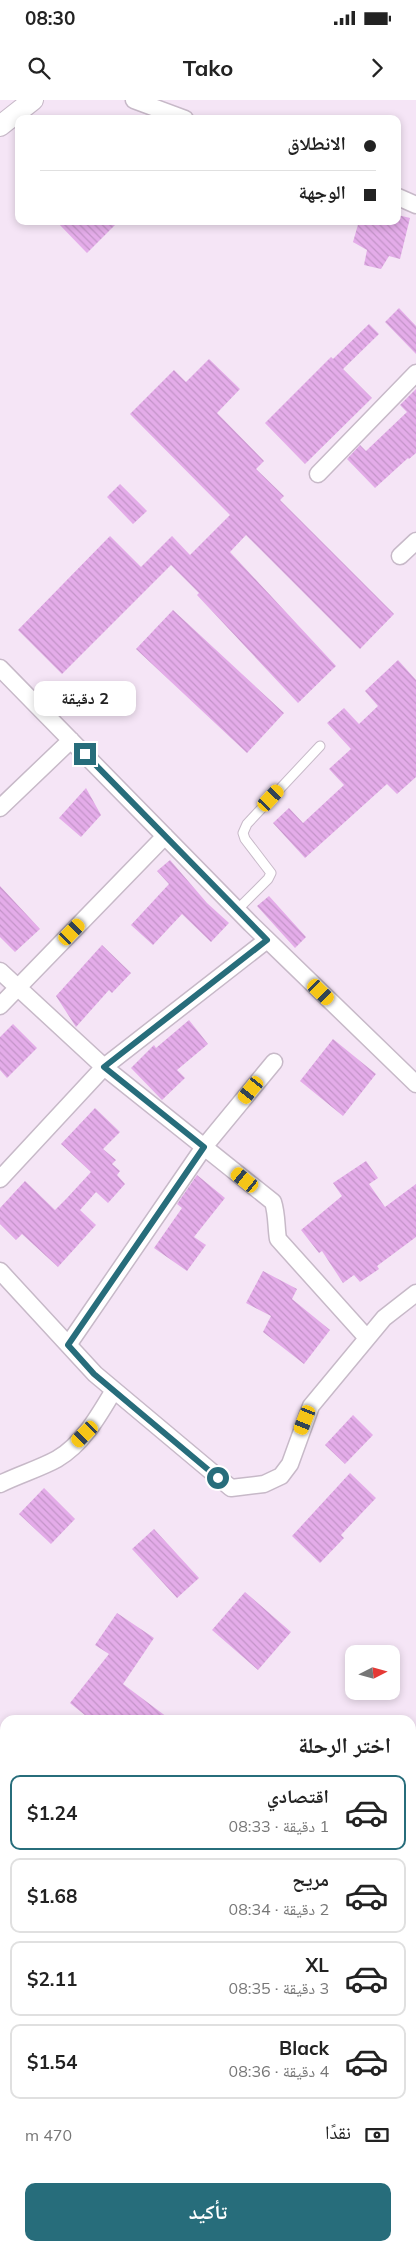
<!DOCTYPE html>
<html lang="ar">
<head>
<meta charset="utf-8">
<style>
  body { margin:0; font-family:Mulish,"Noto Naskh Arabic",sans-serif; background:#f2f2f2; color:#222; direction:rtl; height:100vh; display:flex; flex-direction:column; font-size:19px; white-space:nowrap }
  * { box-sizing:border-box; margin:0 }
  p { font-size:16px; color:#767676 }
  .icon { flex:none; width:28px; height:28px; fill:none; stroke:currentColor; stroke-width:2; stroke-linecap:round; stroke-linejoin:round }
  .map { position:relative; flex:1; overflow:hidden; direction:ltr }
  .drawer { position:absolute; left:0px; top:1615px; width:416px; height:536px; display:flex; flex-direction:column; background:#fff; border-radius:15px 15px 0 0; box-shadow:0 2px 8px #0003; direction:rtl }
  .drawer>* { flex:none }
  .hud { position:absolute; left:15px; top:15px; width:386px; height:110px; border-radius:10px; box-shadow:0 2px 8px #0003; direction:rtl; display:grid; align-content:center; height:110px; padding:0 25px; background:#fff }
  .needle { width:32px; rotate:84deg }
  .controls { position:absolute; left:345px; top:1545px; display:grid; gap:10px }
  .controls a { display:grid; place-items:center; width:55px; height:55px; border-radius:10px; background:#fff; box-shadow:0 2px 8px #0003; font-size:25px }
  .end { position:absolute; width:22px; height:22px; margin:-11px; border:6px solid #276d7b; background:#fff; box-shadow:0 0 0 2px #fff }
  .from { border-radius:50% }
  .bubble { position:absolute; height:35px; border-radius:10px; background:#fff; box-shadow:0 2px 8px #0003; font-size:16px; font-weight:700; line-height:35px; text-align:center; direction:rtl }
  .car { position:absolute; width:15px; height:30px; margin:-15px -8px; border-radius:6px; box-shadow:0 0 4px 1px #0007; background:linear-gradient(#f5c518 24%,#345 0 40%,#f5c518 0 76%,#345 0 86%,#f5c518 0) }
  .hud b { display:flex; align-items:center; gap:18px; height:48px; font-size:19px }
  .hud b+b { border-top:1px solid #e0e0e0 }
  .hud i { width:12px; height:12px; background:#222 }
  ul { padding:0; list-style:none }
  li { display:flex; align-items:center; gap:15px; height:75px; margin:0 10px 8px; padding:0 15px; border:2px solid #e0e0e0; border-radius:10px }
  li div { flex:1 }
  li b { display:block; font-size:19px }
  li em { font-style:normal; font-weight:700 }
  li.selected { border-color:#276d7b }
  li>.icon { width:45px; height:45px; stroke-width:1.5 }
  h2 { padding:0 25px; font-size:22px; line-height:60px }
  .pay { display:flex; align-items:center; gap:12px; height:55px; padding:0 25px; font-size:19px }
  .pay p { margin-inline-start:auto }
  .action { display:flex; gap:10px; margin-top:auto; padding:10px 25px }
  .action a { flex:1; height:58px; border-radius:10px; background:#276d7b; color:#fff; font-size:20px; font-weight:700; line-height:58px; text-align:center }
  .status { display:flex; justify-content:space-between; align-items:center; height:35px; padding:0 25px; background:#fff; direction:ltr }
  .status svg { height:14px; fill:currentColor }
  header { display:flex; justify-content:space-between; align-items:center; height:65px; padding:0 25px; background:#fff; font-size:22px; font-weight:700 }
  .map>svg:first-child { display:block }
  .building { fill:url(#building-back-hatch) }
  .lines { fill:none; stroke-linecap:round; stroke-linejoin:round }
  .service-casing { stroke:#c7b9c8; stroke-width:11 }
  .minor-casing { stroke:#c7b9c8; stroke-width:19 }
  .tertiary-casing { stroke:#c7b9c8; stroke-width:22 }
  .service { stroke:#fff; stroke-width:9 }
  .minor { stroke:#fff; stroke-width:16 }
  .tertiary { stroke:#fff; stroke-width:20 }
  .route { stroke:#276d7b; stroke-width:6 }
</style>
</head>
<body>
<div class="status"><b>08:30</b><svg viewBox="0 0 49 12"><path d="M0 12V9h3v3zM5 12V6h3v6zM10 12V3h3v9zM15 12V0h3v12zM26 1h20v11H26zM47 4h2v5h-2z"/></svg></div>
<header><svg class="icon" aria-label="forward" viewBox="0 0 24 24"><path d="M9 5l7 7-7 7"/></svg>Tako<svg class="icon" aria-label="search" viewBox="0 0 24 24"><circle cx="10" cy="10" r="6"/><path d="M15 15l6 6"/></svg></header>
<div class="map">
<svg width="416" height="2151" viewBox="0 0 416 2151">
  <defs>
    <pattern id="building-back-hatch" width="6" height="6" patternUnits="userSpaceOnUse" patternTransform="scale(1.25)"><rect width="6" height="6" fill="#e4ace9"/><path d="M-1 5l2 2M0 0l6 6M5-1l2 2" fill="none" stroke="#c394c8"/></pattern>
  </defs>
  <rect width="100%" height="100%" fill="#f5e5f6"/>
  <path class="building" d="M398,115L410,118L400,159L389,156L381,169L364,165L367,150L353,142L359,121H398Z
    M56,121H119L87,153Z
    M399,208L416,226V254L385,222Z
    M369,224L379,234L343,269L372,298L305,364L265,323L331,257L333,259Z
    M209,259L240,289L217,313L264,361L256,369L284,396L280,400L394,514L360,549L246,435L230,452L336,566L298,603L197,495L199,493L171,465L62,574L18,530L110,436L141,467L172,436L190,455L230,415L130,314L174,270L186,282Z
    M416,289V353L409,359L408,358L375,388L347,359L360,345L366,351L407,312L400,305Z
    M120,384L147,411L133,424L107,397Z
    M173,510L284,613L247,653L136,549Z
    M398,560L416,580V677L397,694L387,684L305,758L273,723L289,708L303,723L344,685L329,669L351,649L327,623L344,608L359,624L378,606L365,591Z
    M86,688L101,715L81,737L59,718Z
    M170,760L207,803L229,823L211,842L182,814L153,845L131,825L169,784L157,771Z
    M0,786L40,829L15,852L0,837Z
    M269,796L306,837L295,848L257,806Z
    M102,845L131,873L112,893L109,890L76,927L56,896Z
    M189,920L208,944L177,970L185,978L162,1000L131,968L154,945L156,948Z
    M13,924L37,948L7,978L0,970V937Z
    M333,939L376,974L343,1016L300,981Z
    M95,1008L120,1032L103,1049L116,1060L112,1064L120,1071L117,1075L125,1084L108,1103L96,1092L80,1110L96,1125L58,1167L22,1134L16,1140L0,1124V1108L25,1081L55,1110L67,1098L91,1072L61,1044Z
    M366,1061L378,1078L369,1084L385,1107L416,1084V1137L377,1166L379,1169L360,1182L354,1175L343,1183L322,1151L319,1153L301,1130L342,1096L333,1083Z
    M197,1075L225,1098L194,1137L206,1145L187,1171L154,1148L182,1108L177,1104Z
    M263,1171L297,1189L292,1199L330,1230L304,1264L263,1232L271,1216L246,1203Z
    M353,1315L373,1335L345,1364L325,1345Z
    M350,1373L376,1398L341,1435L344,1438L320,1463L292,1436Z
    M44,1388L75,1419L51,1444L19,1414Z
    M154,1429L199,1478L177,1498L132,1449Z
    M245,1492L291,1532L258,1570L212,1530Z
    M117,1513L154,1538L123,1584L171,1620H91L70,1603L109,1554L95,1545Z"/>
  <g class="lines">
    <g class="service-casing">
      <path id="service" d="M237,810L268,779L271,773L245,739L243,733L247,724L320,646"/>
    </g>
    <g class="minor-casing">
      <path id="minor" d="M134,0L185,19
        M398,97L416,105
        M318,374L416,273
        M400,456L416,441
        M0,568L251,824L416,984
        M0,708L71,640
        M0,871L104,967L273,1102C277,1114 276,1127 278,1139L367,1238
        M0,906L165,736
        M0,1079L104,967L267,840
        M0,1171L95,1274L231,1388L264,1384L281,1376L290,1364L311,1306L384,1218L416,1193
        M68,1245L204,1047L274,962
        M0,1384C18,1375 41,1368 57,1359C83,1344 99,1315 114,1290
        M0,1759L5,1763
        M411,1851L416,1846
        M411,1860L416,1865
        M411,2063L416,2067
        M0,2074L5,2066"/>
    </g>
    <g class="tertiary-casing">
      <path id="tertiary" d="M0,26L33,0"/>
    </g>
    <use href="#service" class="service"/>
    <use href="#minor" class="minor"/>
    <use href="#tertiary" class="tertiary"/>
  </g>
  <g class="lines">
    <path class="route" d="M85,654L267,840L104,967L204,1047L68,1245L94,1274L218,1378"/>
  </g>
</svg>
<div class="controls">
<a><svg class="needle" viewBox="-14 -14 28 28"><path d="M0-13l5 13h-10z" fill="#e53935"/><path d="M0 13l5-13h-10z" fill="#767676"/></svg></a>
</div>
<i class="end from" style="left:218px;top:1378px"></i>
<i class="end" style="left:85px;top:654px"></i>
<div class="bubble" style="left:34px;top:581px;width:102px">2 دقيقة</div>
<i class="car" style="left:271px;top:698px;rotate:43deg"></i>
<i class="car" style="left:72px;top:832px;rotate:44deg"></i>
<i class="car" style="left:321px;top:892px;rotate:134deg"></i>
<i class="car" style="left:251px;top:990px;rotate:219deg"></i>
<i class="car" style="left:245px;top:1080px;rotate:309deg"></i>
<i class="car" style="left:305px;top:1320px;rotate:202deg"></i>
<i class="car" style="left:85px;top:1334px;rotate:225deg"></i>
<div class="hud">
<b><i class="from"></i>الانطلاق</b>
<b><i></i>الوجهة</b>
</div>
<section class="drawer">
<h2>اختر الرحلة</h2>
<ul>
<li class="selected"><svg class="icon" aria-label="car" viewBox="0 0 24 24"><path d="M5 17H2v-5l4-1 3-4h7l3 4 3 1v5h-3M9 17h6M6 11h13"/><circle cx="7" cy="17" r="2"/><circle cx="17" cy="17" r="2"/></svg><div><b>اقتصادي</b><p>1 دقيقة · 08:33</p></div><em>$1.24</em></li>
<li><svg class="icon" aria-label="car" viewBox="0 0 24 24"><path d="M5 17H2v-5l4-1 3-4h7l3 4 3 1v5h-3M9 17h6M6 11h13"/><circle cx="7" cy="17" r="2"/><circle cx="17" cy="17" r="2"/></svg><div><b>مريح</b><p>2 دقيقة · 08:34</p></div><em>$1.68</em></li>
<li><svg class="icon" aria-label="car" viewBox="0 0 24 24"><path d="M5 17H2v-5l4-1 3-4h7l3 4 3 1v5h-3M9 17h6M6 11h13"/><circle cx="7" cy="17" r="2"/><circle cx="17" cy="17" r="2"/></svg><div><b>XL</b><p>3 دقيقة · 08:35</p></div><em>$2.11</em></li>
<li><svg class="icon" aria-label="car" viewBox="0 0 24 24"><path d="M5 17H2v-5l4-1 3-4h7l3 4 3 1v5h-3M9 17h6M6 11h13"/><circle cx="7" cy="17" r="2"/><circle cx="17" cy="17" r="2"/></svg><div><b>Black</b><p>4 دقيقة · 08:36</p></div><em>$1.54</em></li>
</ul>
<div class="pay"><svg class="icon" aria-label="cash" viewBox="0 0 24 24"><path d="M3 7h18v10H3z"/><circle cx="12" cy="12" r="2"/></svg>نقدًا<p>470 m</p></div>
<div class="action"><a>تأكيد</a></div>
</section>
</div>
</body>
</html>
